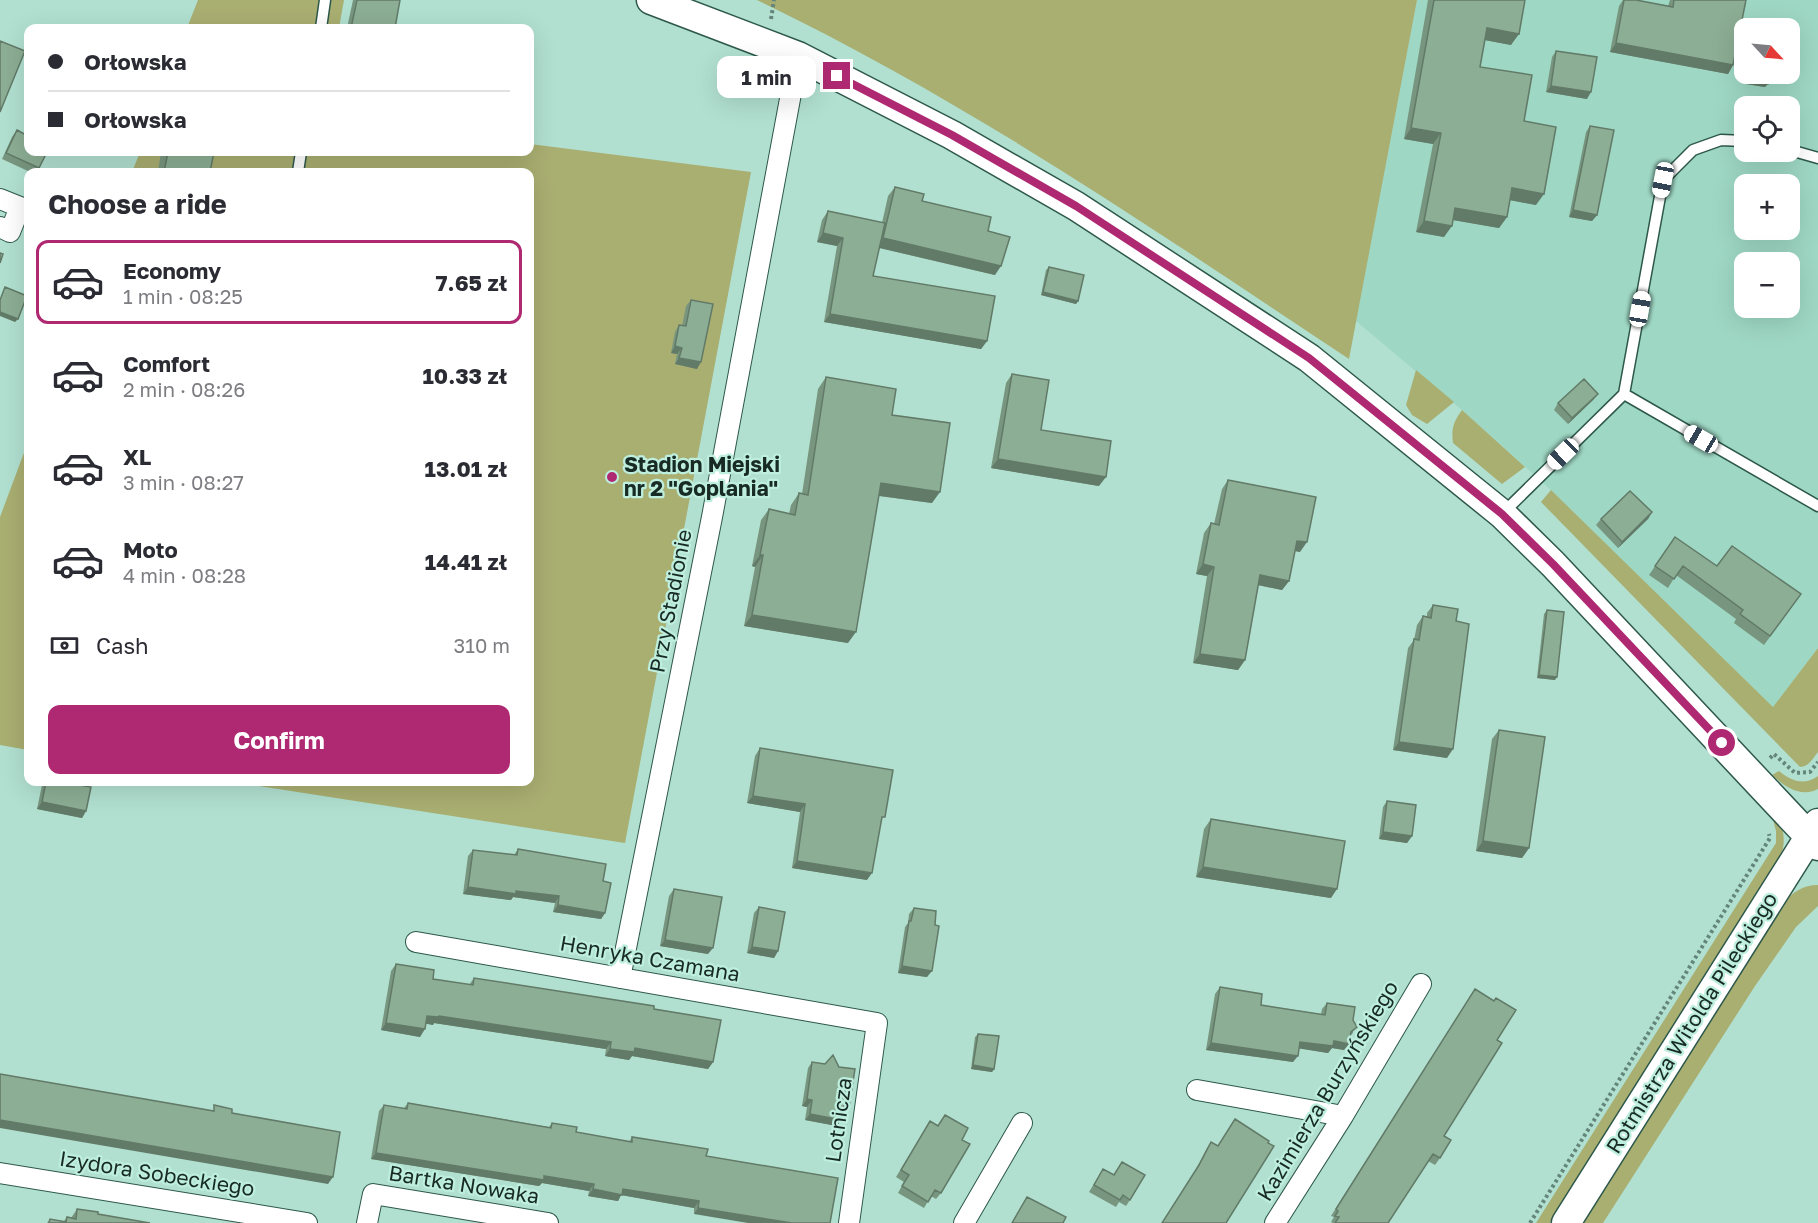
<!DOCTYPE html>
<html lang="en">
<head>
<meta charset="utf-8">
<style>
  body { margin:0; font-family:"Golos Text",sans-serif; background:#f7f7f7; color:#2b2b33; height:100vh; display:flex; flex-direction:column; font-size:22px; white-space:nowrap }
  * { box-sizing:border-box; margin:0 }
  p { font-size:20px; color:#7c7c81 }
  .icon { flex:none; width:33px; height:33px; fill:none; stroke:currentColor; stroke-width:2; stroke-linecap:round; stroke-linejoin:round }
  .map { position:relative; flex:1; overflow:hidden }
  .sheet { position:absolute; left:24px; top:168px; width:510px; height:618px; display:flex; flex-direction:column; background:#fff; border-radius:12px; box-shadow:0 6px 24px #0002 }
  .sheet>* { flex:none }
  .hud { position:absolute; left:24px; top:24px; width:510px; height:132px; border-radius:12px; box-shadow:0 6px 24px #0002; display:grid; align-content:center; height:132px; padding:0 24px; background:#fff }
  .needle { width:39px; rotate:116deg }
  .controls { position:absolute; left:1734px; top:18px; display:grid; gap:12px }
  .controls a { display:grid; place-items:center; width:66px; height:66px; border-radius:12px; background:#fff; box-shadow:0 6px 24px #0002; font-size:30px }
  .end { position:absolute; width:27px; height:27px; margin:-14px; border:8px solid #ae2971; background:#fff; box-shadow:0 0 0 3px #fff }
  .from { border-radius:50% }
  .bubble { position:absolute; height:42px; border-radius:12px; background:#fff; box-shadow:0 6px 24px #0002; font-size:20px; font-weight:700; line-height:42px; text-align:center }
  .car { position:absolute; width:18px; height:36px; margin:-18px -9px; border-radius:8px; box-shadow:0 0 4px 2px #0007; background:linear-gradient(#fff 24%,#345 0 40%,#fff 0 76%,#345 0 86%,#fff 0) }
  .hud b { display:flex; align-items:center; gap:21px; height:57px; font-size:22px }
  .hud b+b { border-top:2px solid #e1e1e2 }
  .hud i { width:15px; height:15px; background:#2b2b33 }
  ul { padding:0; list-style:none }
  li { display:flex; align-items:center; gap:18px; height:84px; margin:0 12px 9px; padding:0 12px; border:3px solid transparent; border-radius:12px }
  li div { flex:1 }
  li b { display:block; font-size:22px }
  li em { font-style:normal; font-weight:700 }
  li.current { border-color:#ae2971 }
  li>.icon { width:54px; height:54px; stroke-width:1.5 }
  h2 { padding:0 24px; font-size:27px; line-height:72px }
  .pay { display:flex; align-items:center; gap:15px; height:66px; padding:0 24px; font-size:22px }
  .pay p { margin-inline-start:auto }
  .primary-button { display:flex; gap:12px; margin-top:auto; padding:12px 24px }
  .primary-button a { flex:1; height:69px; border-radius:12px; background:#ae2971; color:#fff; font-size:24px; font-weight:700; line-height:69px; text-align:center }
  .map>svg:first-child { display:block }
  .built { fill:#9ed7c4; fill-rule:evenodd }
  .green { fill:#a9ae71 }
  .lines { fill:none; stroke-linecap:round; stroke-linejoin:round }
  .lane-casing { stroke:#2d584b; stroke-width:13 }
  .street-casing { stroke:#2d584b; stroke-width:22 }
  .secondary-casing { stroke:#2d584b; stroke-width:31 }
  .path { stroke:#64857a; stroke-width:4; stroke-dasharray:3 3; stroke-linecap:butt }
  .lane { stroke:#fff; stroke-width:10 }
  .street { stroke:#fff; stroke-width:20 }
  .secondary { stroke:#fff; stroke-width:28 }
  .wall { fill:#78967f }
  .shaded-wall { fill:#627a68 }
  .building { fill:#8cae94; stroke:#627a68; stroke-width:1.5 }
  .route { stroke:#ae2971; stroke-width:8 }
  .poi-dot { fill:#ae2971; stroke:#beeedd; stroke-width:2 }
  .labels { text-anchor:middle; stroke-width:4.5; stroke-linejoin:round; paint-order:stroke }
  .poi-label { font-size:21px; font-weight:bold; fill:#172a24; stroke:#beeedd; text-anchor:start }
  .street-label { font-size:21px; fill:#172a24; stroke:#beeedd }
</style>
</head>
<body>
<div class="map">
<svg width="1818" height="1223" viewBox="0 0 1818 1223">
  <rect width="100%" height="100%" fill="#b1e0d0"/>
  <path class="built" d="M1417,0H1818V648L1773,707L1551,490L1462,410L1356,321ZM1744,28H1790V74H1744ZM1744,106H1790V152H1744ZM1744,184H1790V230H1744ZM1744,262H1790V308H1744Z"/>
  <path class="green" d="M198,0H344L339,28H187Z
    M757,0H1417L1349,359C1156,231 966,100 757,0Z
    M530,144L751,172L625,843L233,782H530V172H132L140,152H530Z
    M1416,370L1454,402L1427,424L1412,415L1406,405Z
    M1462,410L1525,467L1502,484L1453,443C1451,428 1454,421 1462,410Z
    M28,442V750L0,745V517Z
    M1551,490L1773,707L1818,648V752C1813,758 1809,767 1800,767L1541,502Z
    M1779,771C1791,781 1804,786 1818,776V789C1801,798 1785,787 1772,775Z
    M1771,812C1785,824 1786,840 1781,857L1550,1223H1536L1776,843V831Z
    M1818,885V906L1796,927L1755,986L1603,1223H1582L1783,903C1793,892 1803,885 1818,885Z"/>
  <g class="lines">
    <g class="lane-casing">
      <path id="lane" d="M321,28L325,0
        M1790,150L1818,158
        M298,172L301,152
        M1624,394L1818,506
        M1502,514L1624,394L1663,180L1693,150L1721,140L1744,141"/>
    </g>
    <g class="street-casing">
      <path id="street" d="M0,199L20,207L10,232L0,227
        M416,942L877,1023L849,1223
        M620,978L712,517L798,56
        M1197,1090L1343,1116
        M0,1173L307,1223
        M367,1223L373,1194L548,1223
        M964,1223L1022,1123
        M1275,1223L1343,1116L1421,984"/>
    </g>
    <g class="secondary-casing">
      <path id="secondary" d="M651,0L798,56L952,135L1076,206L1309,358L1502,514L1553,564L1818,846
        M1566,1223L1818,823"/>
    </g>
    <path class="path" d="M771,19L774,0
      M1770,758L1774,754L1795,773L1810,772L1818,762
      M1530,1223L1770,838L1769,834"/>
    <use href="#lane" class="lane"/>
    <use href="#street" class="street"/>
    <use href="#secondary" class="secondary"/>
  </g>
  <path class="wall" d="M353,0H400L395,28H347Z
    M1428,0H1525L1511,45L1485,40L1480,67L1524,121L1536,205L1510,200L1507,217L1499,228L1453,220L1444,237L1416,232L1433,144L1404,139Z
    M1623,0H1636L1668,6L1670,0H1746L1733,65L1728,74L1610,52L1619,6Z
    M1556,51L1587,99L1546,92L1552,57Z
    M1748,74H1769L1765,87L1746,84Z
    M1590,126L1597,215L1592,221L1569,217L1586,132Z
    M17,130L39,168L36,172H30L2,159L12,137Z
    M161,152H214L210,172H158Z
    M895,187L922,201L988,231L995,275L879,248L873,276L987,341L981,349L824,322L837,246L817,242L822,220L828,211L882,223L888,196Z
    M1049,267L1078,301L1076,304L1041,295L1046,270Z
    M691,300L697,369L675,364L677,354L671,353L675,332L679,325L682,326L686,306Z
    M1012,374L1041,430L1099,486L991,468L1006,383Z
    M826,377L892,415L932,503L879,496L848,643L744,626L755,567L752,566L761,520L769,509L789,514L791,505L799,493L802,494L818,389Z
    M1598,394L1593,400L1568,424L1554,410L1558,403Z
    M1228,480L1300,552L1295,551L1289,581L1282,590L1258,585L1245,660L1238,670L1193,663L1207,576L1196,574L1204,533L1211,523L1214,524L1222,489Z
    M1652,512L1648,519L1618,548L1596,525L1601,519Z
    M1675,537L1717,566L1801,594L1764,645L1734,623L1736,619L1676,575L1668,588L1649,575Z
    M1433,605L1456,621L1447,758L1393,750L1408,648L1414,640L1417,625L1423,616L1427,617V613Z
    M1547,610L1555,680L1537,678L1544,614Z
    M1499,730L1529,848L1522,858L1476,851L1492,739Z
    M760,748L867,880L792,868L800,812L747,803L755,756Z
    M44,782H46L86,811L82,818L37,809L42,785Z
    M1387,801L1412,836L1407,843L1379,839L1383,807Z
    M1211,819L1331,898L1196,877L1204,829Z
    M518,849L603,881L605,913L601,919L553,912L555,903L513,897L511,900L463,894L468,856L473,850L514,855Z
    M674,889L708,954L660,946L669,896Z
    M759,907L778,951L774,958L747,953L754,913Z
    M914,908L935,925L927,977L898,973L905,927L908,923L909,914Z
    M396,964L433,979L469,985L474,978L654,1009L713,1062L708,1069L632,1056L629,1060L605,1056L606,1049L434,1023L433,1025L426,1023L420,1037L381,1030L391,971Z
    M1220,987L1261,1005L1321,1014L1322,1009L1327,1003L1353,1020V1033L1350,1035L1344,1050L1332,1048L1328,1053L1299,1048L1293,1062L1206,1050L1215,994Z
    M1471,995L1497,1040L1444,1136L1440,1158L1435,1165L1428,1161L1388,1223H1333L1331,1222L1334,1217L1331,1216Z
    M978,1034L994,1069L992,1072L971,1069L975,1037Z
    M812,1062L825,1064L845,1114L843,1113L841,1120L837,1126L805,1120L807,1107L802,1106L808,1068Z
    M408,1103L549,1127L552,1123L576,1132L629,1142L632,1137L706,1156L838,1178L694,1214V1208L621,1195L618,1201L588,1196L589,1191L542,1183L539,1186L371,1159L379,1111L384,1105L404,1108Z
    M945,1115L962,1140L941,1193L936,1199L931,1196L924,1208L898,1193L904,1182L896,1177L930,1121L938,1125Z
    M1211,1142L1226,1223L1195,1171L1207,1148Z
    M1103,1169L1130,1200L1126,1206L1119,1202L1116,1207L1089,1192Z
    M77,1209L98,1214L150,1223H47L50,1219L64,1221L67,1217L71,1218Z"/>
  <path class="shaded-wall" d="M1487,28L1519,34L1511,45L1479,39Z
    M1616,43L1733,65L1728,74L1610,52Z
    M1749,81L1768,84L1765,87L1746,84Z
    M1551,86L1591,92L1587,99L1546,92Z
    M1411,128L1441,133L1433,144L1404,139Z
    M1512,188L1544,194L1536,205L1504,199Z
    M1455,208L1507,217L1499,228L1447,219Z
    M1573,210L1597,215L1592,221L1569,217Z
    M1424,221L1452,226L1444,237L1416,232Z
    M823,233L843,238L837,246L817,242Z
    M883,238L1001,266L995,275L876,247Z
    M1043,292L1078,301L1076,304L1041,295Z
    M0,312L18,319L15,322L0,316Z
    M830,314L987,341L981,349L824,322Z
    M675,346L682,348L677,354L671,353Z
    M679,358L701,362L697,369L675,364Z
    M1598,394L1593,400L1568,424L1572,418Z
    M998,459L1106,477L1099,486L991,468Z
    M881,483L940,492L932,503L873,495Z
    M1652,512L1648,519L1618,548L1622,542Z
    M1297,541L1307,542L1300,552L1290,550Z
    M760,555H763L755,567L752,566Z
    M1203,564L1214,567L1207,576L1196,574Z
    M1260,575L1289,581L1282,590L1253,584Z
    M752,615L856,632L848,643L744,626Z
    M1200,654L1245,660L1238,670L1193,663Z
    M1539,675L1557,677L1555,680L1537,678Z
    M1399,742L1453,749L1447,758L1393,750Z
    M753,796L805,804L800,812L747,803Z
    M42,802L86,811L82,818L37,809Z
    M1383,832L1412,836L1407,843L1379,839Z
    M1483,841L1529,848L1522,858L1476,851Z
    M797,861L872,873L867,880L792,868Z
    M1203,867L1337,889L1331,898L1196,877Z
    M468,887L516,891L559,896L555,903L513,897L511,900L463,894Z
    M558,905L605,913L601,919L553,912Z
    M665,940L713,948L708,954L660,946Z
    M752,947L778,951L774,958L747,953Z
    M902,966L932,971L927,977L898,973Z
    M427,1016H439L611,1042L606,1049L434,1023L433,1025L422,1023Z
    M386,1023L425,1029L420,1037L381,1030Z
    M1334,1041L1349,1044L1344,1050L1332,1048L1328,1053L1296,1048L1300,1042Z
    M1211,1043L1298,1056L1293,1062L1206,1050Z
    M635,1048L713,1062L708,1069L632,1056L629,1060L605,1056L610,1049Z
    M973,1065L994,1069L992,1072L971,1069Z
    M807,1099L812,1100L807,1107L802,1106Z
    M844,1106L849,1107L845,1114L840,1112Z
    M810,1114L841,1120L837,1126L805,1120Z
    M0,1120L333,1177L328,1184L0,1128Z
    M376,1153L544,1176L594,1184L589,1191L542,1183L539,1186L371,1159Z
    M593,1189H623L699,1201L694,1208L621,1195L618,1201L588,1196Z
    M698,1208L792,1223H748L694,1214Z"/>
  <path class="building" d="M357,0H400L395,28H351Z
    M1434,0H1525L1519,34L1487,28L1480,67L1532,75L1524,121L1556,127L1544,194L1512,188L1507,217L1455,208L1452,226L1424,221L1441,133L1411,128Z
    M1624,0H1636L1673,7L1674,0H1746L1733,65L1616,43Z
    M0,41L25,51L0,112Z
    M1556,51L1597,57L1591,92L1551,86Z
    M1750,74H1769L1768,84L1749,81Z
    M1590,126L1614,130L1597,215L1573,210Z
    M17,130L28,136V152H47L39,168L6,153Z
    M168,152H214L210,172H164Z
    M895,187L924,194L922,201L991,217L988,231L1010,237L1001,266L883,238Z
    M828,211L885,223L873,276L995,296L987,341L830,314L843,238L823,233Z
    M0,253L3,254L0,263Z
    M1049,267L1084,275L1078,301L1043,292Z
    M5,287L27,296L18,319L0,312V300Z
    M691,300L713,304L701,362L679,358L682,348L675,346L679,325L686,326Z
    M1012,374L1049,380L1041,430L1111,441L1106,477L998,459Z
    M826,377L896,389L892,415L950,423L940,492L881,483L856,632L752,615L763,555H760L769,509L795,515L799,493L808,495Z
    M1584,379L1598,394L1572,418L1558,403Z
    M1228,480L1316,497L1307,542L1297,541L1289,581L1260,575L1245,660L1200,654L1214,567L1203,564L1211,523L1219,525Z
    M1630,491L1652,512L1622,542L1601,519Z
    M1675,537L1717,566L1732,546L1801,594L1770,636L1740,614L1743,610L1683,566L1674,579L1655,566Z
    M1433,605L1458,609L1456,621L1469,624L1453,749L1399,742L1414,639L1419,640L1423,616L1431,618Z
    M1547,610L1564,612L1557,677L1539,675Z
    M1499,730L1545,737L1529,848L1483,841Z
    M760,748L893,770L885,817H882L872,873L797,861L805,804L753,796Z
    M46,782H62L91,787L86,811L42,802Z
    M1387,801L1416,805L1412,836L1383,832Z
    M1211,819L1345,841L1337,889L1203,867Z
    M518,849L606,864L603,881L611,883L605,913L558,905L559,896L516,891V894L468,887L473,850L517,855Z
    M674,889L722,897L713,948L665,940Z
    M759,907L785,912L778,951L752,947Z
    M914,908L936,911L935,925L939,926L932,971L902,966L909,921H911Z
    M396,964L434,970L433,979L473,985L474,978L654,1006V1009L721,1020L713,1062L635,1048L634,1052L610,1049L611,1042L439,1016L438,1017L427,1016L425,1029L386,1023Z
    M1220,987L1262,994L1261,1005L1325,1015L1327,1003L1355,1007L1353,1020L1357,1027L1351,1032L1349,1044L1334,1041L1333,1046L1300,1042L1298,1056L1211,1043Z
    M1475,989L1494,1001L1496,998L1516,1010L1497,1040L1502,1043L1444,1136L1451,1140L1440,1158L1433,1154L1388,1223H1335L1339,1217L1335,1216L1338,1211L1336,1209Z
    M978,1034L999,1036L994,1069L973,1065Z
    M833,1055L839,1067L855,1069L849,1107L844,1106L841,1120L810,1114L812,1100L807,1099L812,1062L825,1064Z
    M0,1074L214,1111V1105L232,1109V1113L340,1132L333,1177L0,1120Z
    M408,1103L551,1128L552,1123L577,1127L576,1132L632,1142V1137L708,1149L706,1156L838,1178L830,1223H792L698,1208L699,1201L623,1189L622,1195L593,1189L594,1184L544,1176V1180L376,1153L384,1105L407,1109Z
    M945,1115L968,1128L962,1140L970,1144L941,1193L935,1190L928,1202L902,1186L909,1175L901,1170L930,1121L938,1126Z
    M1235,1119L1269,1141L1268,1143L1274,1146L1226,1223H1162L1199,1165L1211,1142L1218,1146Z
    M1122,1162L1145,1175L1130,1200L1123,1195L1120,1200L1094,1185L1103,1169L1114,1175Z
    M1027,1197L1066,1217L1063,1223H1012Z
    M77,1209L98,1212V1214L150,1223H49L50,1219L66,1222L67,1217L76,1219Z"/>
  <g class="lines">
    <path class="route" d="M837,76L952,135L1076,206L1309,358L1502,514L1553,564L1722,743"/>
  </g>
  <circle class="poi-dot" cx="612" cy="477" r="6"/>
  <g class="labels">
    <g class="poi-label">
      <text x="624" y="472">Stadion Miejski<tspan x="624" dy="24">nr 2 "Goplania"</tspan></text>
    </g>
    <g class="street-label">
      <text transform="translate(671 601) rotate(-79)" y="7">Przy Stadionie</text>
      <text transform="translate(650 959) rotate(10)" y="7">Henryka Czamana</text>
      <text transform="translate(1692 1023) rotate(-58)" y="7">Rotmistrza Witolda Pileckiego</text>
      <text transform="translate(1328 1091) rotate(-59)" y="7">Kazimierza Burzyńskiego</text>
      <text transform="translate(839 1120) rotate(-82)" y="7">Lotnicza</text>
      <text transform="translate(157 1174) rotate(9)" y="7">Izydora Sobeckiego</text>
      <text transform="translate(464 1185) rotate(9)" y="7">Bartka Nowaka</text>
    </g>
  </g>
</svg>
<div class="controls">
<a><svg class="needle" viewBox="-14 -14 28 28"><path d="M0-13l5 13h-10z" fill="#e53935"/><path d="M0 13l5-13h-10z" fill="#7c7c81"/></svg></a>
<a><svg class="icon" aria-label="locate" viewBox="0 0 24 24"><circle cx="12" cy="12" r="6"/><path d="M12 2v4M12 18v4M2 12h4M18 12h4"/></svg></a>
<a>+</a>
<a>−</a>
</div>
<i class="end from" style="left:1722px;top:743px"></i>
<i class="end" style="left:837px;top:76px"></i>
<div class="bubble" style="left:717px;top:56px;width:99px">1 min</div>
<i class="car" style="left:1663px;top:180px;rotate:191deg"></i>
<i class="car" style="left:1640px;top:309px;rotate:10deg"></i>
<i class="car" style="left:1701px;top:439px;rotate:300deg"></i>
<i class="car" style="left:1563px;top:454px;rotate:226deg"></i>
<div class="hud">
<b><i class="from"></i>Orłowska</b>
<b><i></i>Orłowska</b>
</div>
<section class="sheet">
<h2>Choose a ride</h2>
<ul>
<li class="current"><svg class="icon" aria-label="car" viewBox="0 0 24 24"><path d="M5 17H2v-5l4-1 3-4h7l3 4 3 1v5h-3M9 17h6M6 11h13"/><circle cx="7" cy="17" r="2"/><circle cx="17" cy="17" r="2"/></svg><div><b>Economy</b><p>1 min · 08:25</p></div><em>7.65 zł</em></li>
<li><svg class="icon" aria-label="car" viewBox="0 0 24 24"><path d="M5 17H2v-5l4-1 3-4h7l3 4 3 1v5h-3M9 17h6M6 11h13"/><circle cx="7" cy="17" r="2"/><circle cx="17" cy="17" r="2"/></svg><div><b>Comfort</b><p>2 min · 08:26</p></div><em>10.33 zł</em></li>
<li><svg class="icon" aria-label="car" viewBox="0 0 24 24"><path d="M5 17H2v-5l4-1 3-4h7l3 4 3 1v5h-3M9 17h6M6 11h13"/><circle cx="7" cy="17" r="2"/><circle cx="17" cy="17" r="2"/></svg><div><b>XL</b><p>3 min · 08:27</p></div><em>13.01 zł</em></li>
<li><svg class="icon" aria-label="car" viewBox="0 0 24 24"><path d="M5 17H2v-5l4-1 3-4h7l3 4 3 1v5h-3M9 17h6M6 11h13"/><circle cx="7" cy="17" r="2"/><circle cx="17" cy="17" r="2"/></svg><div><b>Moto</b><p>4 min · 08:28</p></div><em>14.41 zł</em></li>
</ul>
<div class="pay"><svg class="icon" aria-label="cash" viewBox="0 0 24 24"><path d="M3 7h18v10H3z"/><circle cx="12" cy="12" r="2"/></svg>Cash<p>310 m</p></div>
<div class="primary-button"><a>Confirm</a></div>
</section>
</div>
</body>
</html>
